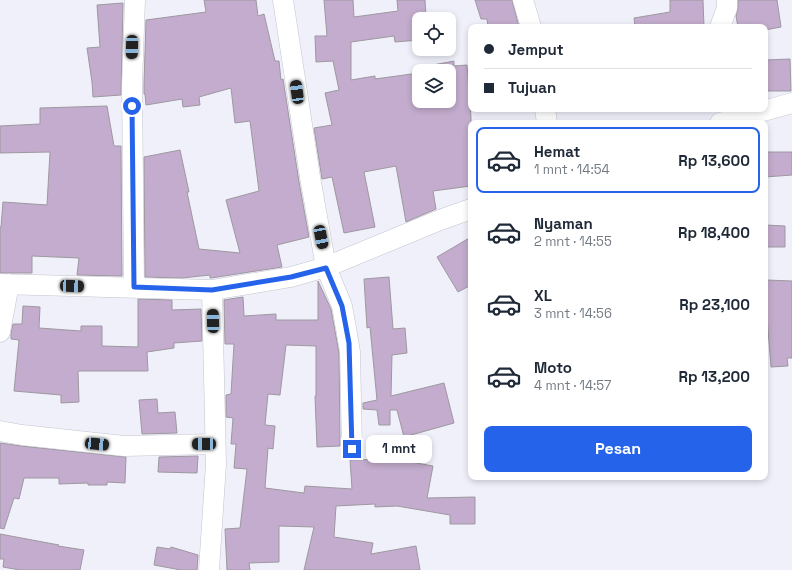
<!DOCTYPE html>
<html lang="id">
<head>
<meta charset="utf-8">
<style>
  body { margin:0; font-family:"Space Grotesk",sans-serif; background:#f6f6f7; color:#1f2937; height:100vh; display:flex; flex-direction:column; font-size:15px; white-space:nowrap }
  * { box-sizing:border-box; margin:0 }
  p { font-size:13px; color:#747a83 }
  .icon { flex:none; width:22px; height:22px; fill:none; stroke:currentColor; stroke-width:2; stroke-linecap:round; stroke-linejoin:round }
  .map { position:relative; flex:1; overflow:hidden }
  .panel { position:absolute; left:468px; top:120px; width:300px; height:360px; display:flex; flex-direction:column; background:#fff; border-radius:8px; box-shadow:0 2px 6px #0003 }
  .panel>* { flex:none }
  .top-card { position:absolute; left:468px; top:24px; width:300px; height:88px; border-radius:8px; box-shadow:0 2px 6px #0003; display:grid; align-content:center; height:88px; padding:0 16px; background:#fff }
  .buttons { position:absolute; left:412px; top:12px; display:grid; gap:8px }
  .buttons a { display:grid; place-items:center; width:44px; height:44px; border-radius:8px; background:#fff; box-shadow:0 2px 6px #0003; font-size:20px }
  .end { position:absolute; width:18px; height:18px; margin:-9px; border:5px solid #2563eb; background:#fff; box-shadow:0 0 0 2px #fff }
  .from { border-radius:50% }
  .bubble { position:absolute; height:28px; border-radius:8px; background:#fff; box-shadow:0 2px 6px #0003; font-size:13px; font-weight:700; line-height:28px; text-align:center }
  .car { position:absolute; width:12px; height:24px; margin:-12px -6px; border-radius:5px; box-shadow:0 0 3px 1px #0007; background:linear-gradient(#222 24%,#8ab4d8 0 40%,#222 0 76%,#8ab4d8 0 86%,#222 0) }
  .top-card b { display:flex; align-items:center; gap:14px; height:38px; font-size:15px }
  .top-card b+b { border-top:1px solid #e0e1e3 }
  .top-card i { width:10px; height:10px; background:#1f2937 }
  ul { padding:7px 0 0; list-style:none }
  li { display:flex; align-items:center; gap:12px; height:66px; margin:0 8px 6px; padding:0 8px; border:2px solid transparent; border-radius:8px }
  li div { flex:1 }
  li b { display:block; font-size:15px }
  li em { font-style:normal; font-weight:700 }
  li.current { border-color:#2563eb }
  li>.icon { width:36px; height:36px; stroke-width:1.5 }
  .primary-button { display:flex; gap:8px; margin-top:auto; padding:8px 16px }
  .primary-button a { flex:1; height:46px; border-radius:8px; background:#2563eb; color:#fff; font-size:16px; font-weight:700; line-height:46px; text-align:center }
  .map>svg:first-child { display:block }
  .building { fill:#c3accd; stroke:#9e98a0 }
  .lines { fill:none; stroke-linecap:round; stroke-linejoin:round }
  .minor-casing { stroke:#c3c5ce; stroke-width:21 }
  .minor { stroke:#fff; stroke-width:20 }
  .route { stroke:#2563eb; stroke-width:5 }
</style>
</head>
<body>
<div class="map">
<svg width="792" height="570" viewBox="0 0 792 570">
  <rect width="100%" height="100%" fill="#eff0fa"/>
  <path class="building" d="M204,0H256L258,16L264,14L275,61H279L281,80L283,79L299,182L309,237L277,245L282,267L211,278H210V275L182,278L145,277L144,157L180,150L189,192H187L199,249L240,253L226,200L259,191L250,121L235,123L231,88L199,97L200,105L183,107L182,99L146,105L145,94H144V84L146,20L206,12Z
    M324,0H353L354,17L398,11L397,0H425L426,16L453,14L454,37L449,38V19H419V40L395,42L394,36L351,42V80L375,76V79L419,73V101H449V71H434L433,65L454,61V66L467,65L471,117V186L433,191L436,209L406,222L396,166L364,172L375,227L344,233L332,177L322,179L314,128L332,125L325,93L339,90L333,61L316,62L315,36H327Z
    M475,0H512L519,27H488L487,19H481Z
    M670,0H703L704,27H635L634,18L670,12Z
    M738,0H777L781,27L765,30V27H738L736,16L738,8Z
    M123,3L121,95L93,97L92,82L87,48L100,47L97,5Z
    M790,59L791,91H765V60Z
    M107,106L114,146H121L122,276L77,275L79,258L32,256V273H0V227H1L3,202L47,205L50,152L0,153V126L40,124V108Z
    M765,152H792V175L765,177Z
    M765,225L785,226V247H765Z
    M471,237V285L458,292L437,257Z
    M389,277L393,329L405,328L407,353L392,355L391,396L444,383L454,423L404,437L397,410H390V425H379L377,410L363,409V403L377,400L370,327L367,328L364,279Z
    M766,280L792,281V358H787L788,366L771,367L766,305Z
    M318,281L331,309L339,353L340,446L317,447L315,396H316V346L286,345L280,395L268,394L265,425L275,426L273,449L268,448L265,488L304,493L305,486L352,489L350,460L394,459L433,466L427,498L475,497V524H450V515L397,506L375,507V504L336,506L334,537L373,543L371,554L416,546L420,570H304L314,527L279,526V562L249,563L250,570H227L225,529L240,528L247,469L234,468L236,444H231L233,418L226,417V395L231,394L234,344H225L224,300L243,297L244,316L276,314V320H318Z
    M138,299L172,300V310L201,309L202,341L174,343V348L147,352L148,371H78L79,402L61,403V395L14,391L19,340L11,339V334L13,324H22L23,306L40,307L39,328L81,331V326H102V346L138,347Z
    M157,399L158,413L175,412L177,433L142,434L139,400Z
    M0,443L21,446L126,457L125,483L107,482V485H88V483L59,484V478H24L19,499L14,498L4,529L0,528Z
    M198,456L197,473L158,472L159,457Z
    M0,534L59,545L58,546L84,550L80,570H20L3,567L4,559H0Z
    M157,547L170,549L171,547L198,555L197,570H181L154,565Z"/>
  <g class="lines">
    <g class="minor-casing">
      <path id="minor" d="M283,0L310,177L326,267L342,306L347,334L350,352L352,449
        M523,0L531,27
        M720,27L727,8V0
        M545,109L547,123
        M720,123L792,103
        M0,284L212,290L291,277L326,267L440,220L471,209
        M134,287L132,84L135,0
        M0,332L9,284
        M0,431L22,435L124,446L215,444
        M209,570L216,464L212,290"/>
    </g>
    <use href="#minor" class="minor"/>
  </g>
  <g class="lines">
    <path class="route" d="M132,106L134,287L212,290L291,277L326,268L342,306L349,343L352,449"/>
  </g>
</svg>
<div class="buttons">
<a><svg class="icon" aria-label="locate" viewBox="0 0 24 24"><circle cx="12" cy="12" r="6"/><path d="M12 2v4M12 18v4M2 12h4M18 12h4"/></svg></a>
<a><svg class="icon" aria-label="layers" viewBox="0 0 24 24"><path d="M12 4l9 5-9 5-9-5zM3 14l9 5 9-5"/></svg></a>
</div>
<i class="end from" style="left:132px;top:106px"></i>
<i class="end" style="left:352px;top:449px"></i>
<div class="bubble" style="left:366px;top:435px;width:66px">1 mnt</div>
<i class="car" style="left:132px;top:47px;rotate:181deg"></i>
<i class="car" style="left:297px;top:92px;rotate:352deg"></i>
<i class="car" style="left:321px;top:237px;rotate:169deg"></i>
<i class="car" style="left:72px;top:286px;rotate:92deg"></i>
<i class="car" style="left:213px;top:321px;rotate:359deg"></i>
<i class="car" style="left:97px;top:444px;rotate:95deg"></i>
<i class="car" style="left:204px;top:444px;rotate:270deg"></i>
<div class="top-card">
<b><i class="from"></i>Jemput</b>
<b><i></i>Tujuan</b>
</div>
<section class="panel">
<ul>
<li class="current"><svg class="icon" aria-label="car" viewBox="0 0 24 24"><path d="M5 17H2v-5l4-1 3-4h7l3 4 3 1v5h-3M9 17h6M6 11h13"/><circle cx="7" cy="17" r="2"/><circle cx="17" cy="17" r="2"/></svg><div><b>Hemat</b><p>1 mnt · 14:54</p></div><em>Rp 13,600</em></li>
<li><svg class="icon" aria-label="car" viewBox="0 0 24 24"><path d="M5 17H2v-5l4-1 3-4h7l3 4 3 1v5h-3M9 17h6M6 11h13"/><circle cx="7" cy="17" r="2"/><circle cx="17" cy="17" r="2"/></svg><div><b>Nyaman</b><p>2 mnt · 14:55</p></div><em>Rp 18,400</em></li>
<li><svg class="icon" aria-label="car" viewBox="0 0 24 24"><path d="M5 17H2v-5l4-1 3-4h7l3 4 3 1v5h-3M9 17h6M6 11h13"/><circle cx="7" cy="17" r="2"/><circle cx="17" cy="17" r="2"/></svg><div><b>XL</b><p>3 mnt · 14:56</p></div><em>Rp 23,100</em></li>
<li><svg class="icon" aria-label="car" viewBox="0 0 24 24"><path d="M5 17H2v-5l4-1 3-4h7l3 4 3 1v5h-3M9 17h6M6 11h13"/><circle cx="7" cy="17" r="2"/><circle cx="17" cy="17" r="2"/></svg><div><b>Moto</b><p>4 mnt · 14:57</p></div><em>Rp 13,200</em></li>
</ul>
<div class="primary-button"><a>Pesan</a></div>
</section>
</div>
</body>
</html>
